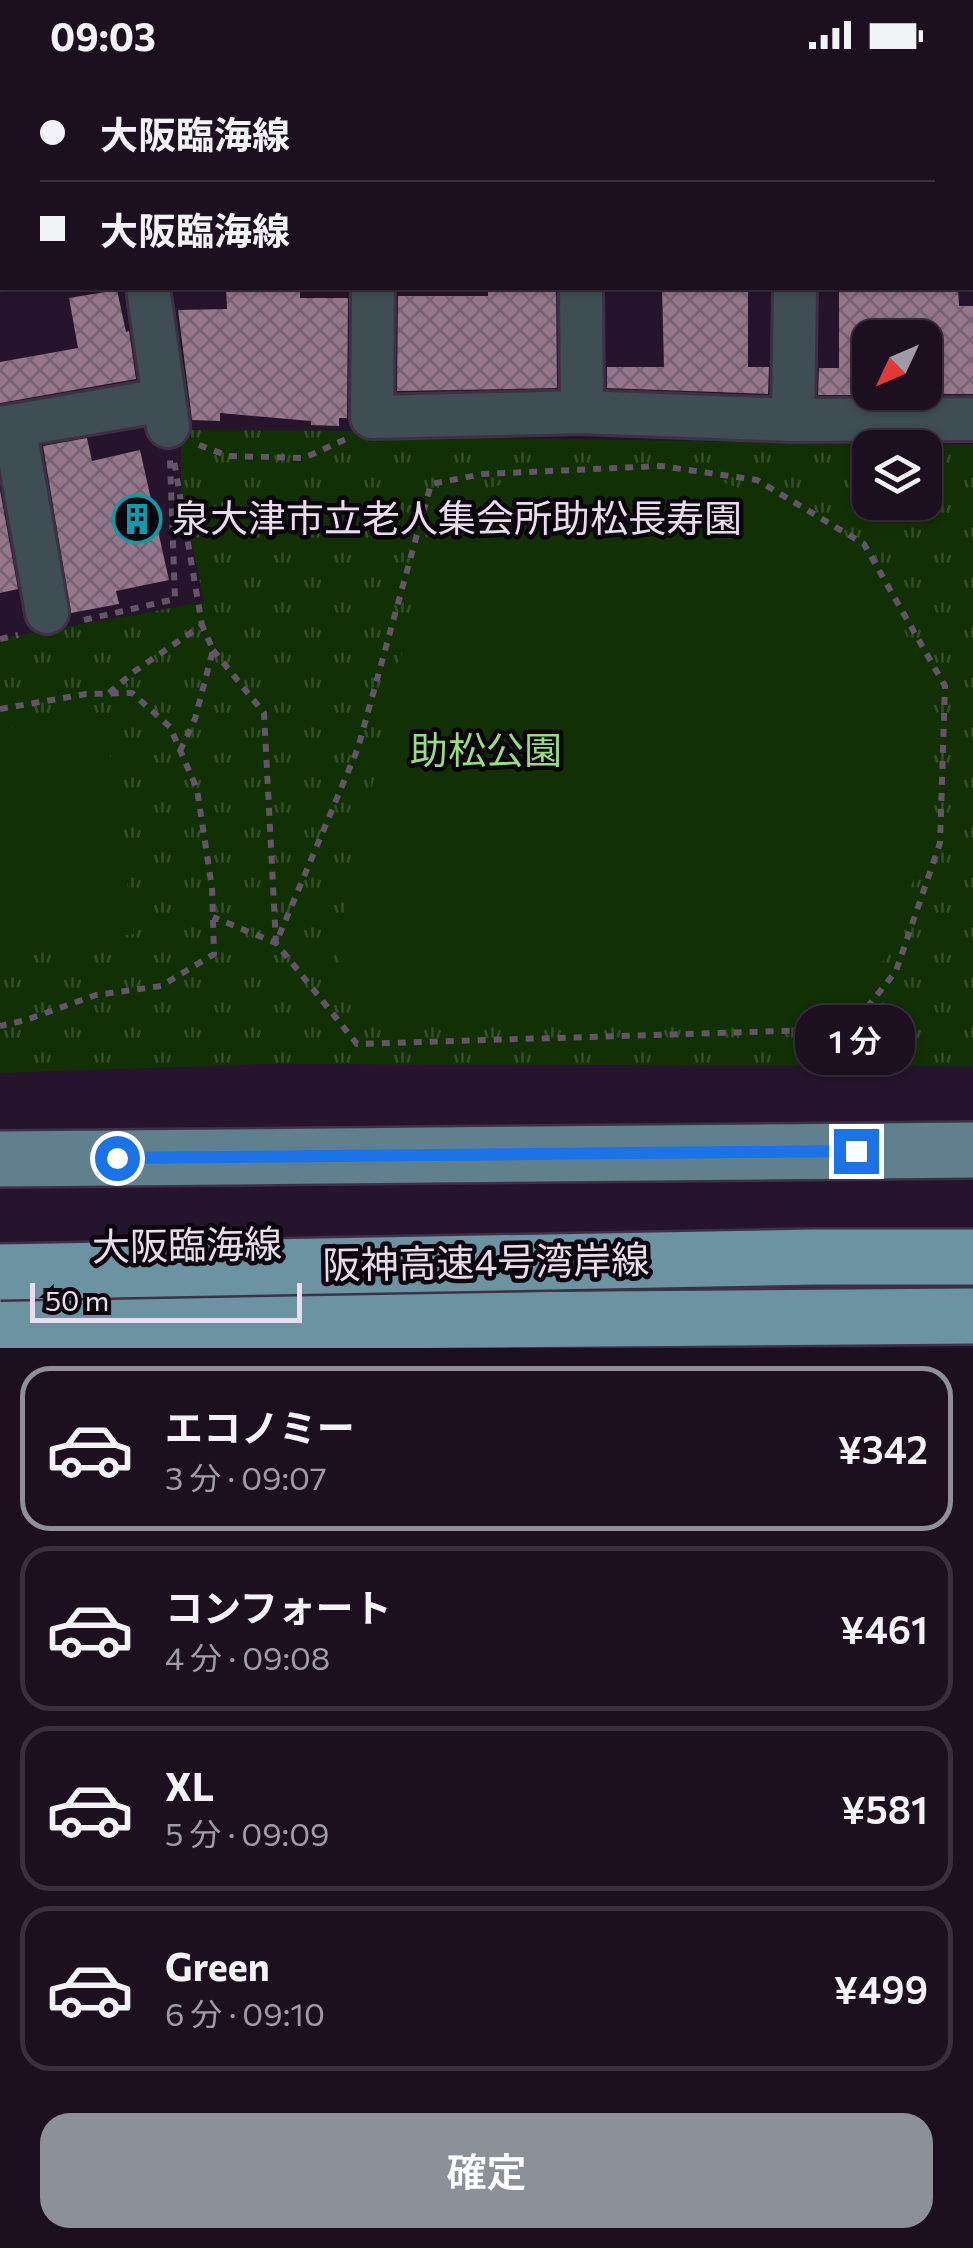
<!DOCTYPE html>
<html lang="ja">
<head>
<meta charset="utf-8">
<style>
  body { margin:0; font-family:Commissioner,"Noto Sans JP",sans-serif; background:#291d2d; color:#f1f3f6; height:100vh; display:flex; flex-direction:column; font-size:38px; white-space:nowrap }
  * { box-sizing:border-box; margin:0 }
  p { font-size:32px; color:#a09ca5 }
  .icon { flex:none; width:55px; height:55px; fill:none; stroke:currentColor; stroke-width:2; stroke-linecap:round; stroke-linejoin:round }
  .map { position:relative; height:1278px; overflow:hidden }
  .panel { display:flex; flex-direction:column; background:#1c0f20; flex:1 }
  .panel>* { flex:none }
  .top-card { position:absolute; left:0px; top:0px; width:975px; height:220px; box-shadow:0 2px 8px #0004,0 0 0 2px #3a2f3e; display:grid; align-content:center; height:220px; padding:0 40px; background:#1c0f20 }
  .needle { width:65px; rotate:226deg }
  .buttons { position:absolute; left:852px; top:250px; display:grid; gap:20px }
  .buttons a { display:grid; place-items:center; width:90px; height:90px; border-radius:20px; background:#1c0f20; box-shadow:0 2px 8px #0004,0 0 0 2px #3a2f3e; font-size:50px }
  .scale { position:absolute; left:30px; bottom:25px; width:272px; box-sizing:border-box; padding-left:10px; border:5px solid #e9dded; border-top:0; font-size:28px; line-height:35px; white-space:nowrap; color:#e9dded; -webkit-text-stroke:8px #0a040c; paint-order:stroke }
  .end { position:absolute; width:45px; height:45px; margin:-22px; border:12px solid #1a73e8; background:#fff; box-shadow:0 0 0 5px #fff }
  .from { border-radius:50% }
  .bubble { position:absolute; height:70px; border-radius:30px; background:#1c0f20; box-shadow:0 2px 8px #0004,0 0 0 2px #3a2f3e; font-size:32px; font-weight:600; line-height:70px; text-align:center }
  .top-card b { display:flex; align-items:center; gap:35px; height:95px; font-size:38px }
  .top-card b+b { border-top:2px solid #3a2f3e }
  .top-card i { width:25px; height:25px; background:#f1f3f6 }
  ul { padding:18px 0 0; list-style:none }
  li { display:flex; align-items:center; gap:30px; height:165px; margin:0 20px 15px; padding:0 20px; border:5px solid #3a2f3e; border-radius:30px }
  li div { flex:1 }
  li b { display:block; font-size:38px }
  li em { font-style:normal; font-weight:600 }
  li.active { border-color:#8c9099 }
  li>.icon { width:90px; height:90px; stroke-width:1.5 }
  .primary-button { display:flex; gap:20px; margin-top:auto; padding:20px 40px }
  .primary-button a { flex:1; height:115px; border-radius:30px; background:#8c9099; color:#fff; font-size:40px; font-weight:600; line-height:115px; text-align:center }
  .status { display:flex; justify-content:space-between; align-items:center; height:70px; padding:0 50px; background:#1c0f20; direction:ltr }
  .status svg { height:28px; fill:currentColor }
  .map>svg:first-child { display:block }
  .park { fill:url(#park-tufts); fill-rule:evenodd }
  .pitch { fill:#113004 }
  .building { fill:url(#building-cross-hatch) }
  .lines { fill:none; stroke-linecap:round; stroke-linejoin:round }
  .street-casing { stroke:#403046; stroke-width:48 }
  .primary-casing { stroke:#403046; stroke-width:60 }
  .highway-casing { stroke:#403046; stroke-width:60 }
  .path { stroke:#635469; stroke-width:6; stroke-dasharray:8 8; stroke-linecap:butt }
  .street { stroke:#3e4e54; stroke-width:42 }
  .primary { stroke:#5f808c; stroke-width:55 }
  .highway { stroke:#6c93a2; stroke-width:55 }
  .highway-bridge-casing { stroke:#403046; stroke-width:60; stroke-linecap:butt }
  .highway-bridge { stroke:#6c93a2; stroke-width:55 }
  .route { stroke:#1a73e8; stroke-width:12 }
  .labels { text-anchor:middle; stroke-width:9; stroke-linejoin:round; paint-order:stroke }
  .poi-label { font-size:38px; fill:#e9dded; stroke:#0a040c; text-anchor:start }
  .park-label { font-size:38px; fill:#95e07c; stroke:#0a040c }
  .street-label { font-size:38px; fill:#e9dded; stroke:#0a040c }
</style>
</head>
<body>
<div class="status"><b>09:03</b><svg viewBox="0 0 49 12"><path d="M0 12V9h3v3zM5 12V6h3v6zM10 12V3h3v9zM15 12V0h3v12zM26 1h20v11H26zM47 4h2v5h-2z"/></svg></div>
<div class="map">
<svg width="973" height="1278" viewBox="0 0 973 1278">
  <defs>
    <pattern id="park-tufts" width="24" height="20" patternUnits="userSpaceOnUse" patternTransform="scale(2.5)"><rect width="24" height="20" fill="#113004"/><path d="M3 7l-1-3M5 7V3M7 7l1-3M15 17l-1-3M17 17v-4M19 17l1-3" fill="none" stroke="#344e29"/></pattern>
    <pattern id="building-cross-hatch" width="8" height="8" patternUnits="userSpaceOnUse" patternTransform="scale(2.5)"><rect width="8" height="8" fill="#95768b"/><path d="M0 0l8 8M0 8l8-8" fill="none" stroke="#756170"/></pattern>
  </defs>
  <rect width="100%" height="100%" fill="#25142b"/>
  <path class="park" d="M181,360L355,361L356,366L973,375V996L260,994L0,1003V569L204,532L181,422ZM870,378H925V432H870Z"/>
  <path class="pitch" d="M614,401C634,401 655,400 675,402C711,405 750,421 782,438C816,455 848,478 872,508C928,578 945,681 927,768C923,785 916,802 910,819C899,852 888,897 860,920C844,934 826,942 807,949L389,950L335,884L430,456C486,403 542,407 614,401Z
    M105,646L134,864L0,881V659Z"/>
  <path class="building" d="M226,218H300V228H348L347,348H339V356L311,355V351L220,343V351L192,350L178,240L227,239Z
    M534,218H556L557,318L397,321L398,226H488V221H534Z
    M662,218H748V297H769L768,324L607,318V297H664Z
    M839,218H958L959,236H973V324H925V268H870V325H818L819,298H839Z
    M117,220L126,262L129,261L136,309L0,333V292L78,278L69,228Z
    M87,368L92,391L140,380L169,510L116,521L119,534L71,543L43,376Z
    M0,420L18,519L0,523Z"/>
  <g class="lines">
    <g class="street-casing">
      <path id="street" d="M116,0V2
        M364,0V2
        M576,0L577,2
        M946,0L948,2
        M972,45H973
        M972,116H973
        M148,218L168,356
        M373,218L372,347L582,342L793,350L973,349
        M581,218L582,342
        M793,350L795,218
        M14,356L47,542
        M0,358L164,330"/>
    </g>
    <g class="primary-casing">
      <path id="primary" d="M0,1089L973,1080"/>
    </g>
    <g class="highway-casing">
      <path id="highway" d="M0,1254L973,1246"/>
    </g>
    <path class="path" d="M199,375L228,386L304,388L346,369
      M84,550L175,529L170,390
      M0,569L18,565
      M213,580L264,643L276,873L358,678L431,414L483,404L661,396L757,410L864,474L945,616L940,773L896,901L850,959L357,974L276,873L213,847
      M109,623L135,601L202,555L174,391
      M0,639L86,624L132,623L170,657L197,719L212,818L214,884L161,916L96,925L26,950L0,956
      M180,681L195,649L213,580L202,555"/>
    <use href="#street" class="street"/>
    <use href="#primary" class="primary"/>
    <use href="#highway" class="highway"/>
    <g class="highway-bridge-casing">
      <path id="highway-bridge" d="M0,1202L816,1187H973"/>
    </g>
    <use href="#highway-bridge" class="highway-bridge"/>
  </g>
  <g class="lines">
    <path class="route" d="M117,1088L856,1081"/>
  </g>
  <defs>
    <g id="building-ring" transform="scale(2.5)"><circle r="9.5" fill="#0a040c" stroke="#0f9aa8" stroke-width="1.5"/><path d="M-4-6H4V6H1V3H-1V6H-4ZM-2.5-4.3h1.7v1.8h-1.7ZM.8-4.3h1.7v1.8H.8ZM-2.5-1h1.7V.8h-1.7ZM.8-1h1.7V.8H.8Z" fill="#0f9aa8"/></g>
  </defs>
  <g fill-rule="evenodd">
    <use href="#building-ring" x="137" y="449"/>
  </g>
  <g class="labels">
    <g class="poi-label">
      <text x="172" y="462">泉大津市立老人集会所助松長寿園</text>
    </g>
    <g class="park-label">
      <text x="486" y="694">助松公園</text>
    </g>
    <g class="street-label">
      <text transform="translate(187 1176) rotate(-1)" y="13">大阪臨海線</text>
      <text transform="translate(486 1193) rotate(-1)" y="13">阪神高速4号湾岸線</text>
    </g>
  </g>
</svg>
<div class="buttons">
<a><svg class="needle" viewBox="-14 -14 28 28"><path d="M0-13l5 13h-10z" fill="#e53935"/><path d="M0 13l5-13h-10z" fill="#a09ca5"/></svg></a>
<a><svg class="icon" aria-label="layers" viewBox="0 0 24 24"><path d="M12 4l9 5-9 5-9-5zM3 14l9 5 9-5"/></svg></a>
</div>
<div class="scale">50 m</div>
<i class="end from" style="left:117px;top:1088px"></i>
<i class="end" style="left:856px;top:1081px"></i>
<div class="bubble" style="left:795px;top:935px;width:120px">1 分</div>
<div class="top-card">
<b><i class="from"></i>大阪臨海線</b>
<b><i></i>大阪臨海線</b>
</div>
</div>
<section class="panel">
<ul>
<li class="active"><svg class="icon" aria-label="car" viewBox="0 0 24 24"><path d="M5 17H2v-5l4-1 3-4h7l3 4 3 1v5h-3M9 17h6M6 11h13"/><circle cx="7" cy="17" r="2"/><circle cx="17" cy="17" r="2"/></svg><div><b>エコノミー</b><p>3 分 · 09:07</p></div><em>¥342</em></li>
<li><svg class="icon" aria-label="car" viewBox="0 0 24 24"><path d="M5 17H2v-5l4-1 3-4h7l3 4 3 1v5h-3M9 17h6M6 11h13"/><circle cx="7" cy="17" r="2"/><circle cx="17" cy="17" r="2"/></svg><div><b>コンフォート</b><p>4 分 · 09:08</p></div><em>¥461</em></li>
<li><svg class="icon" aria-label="car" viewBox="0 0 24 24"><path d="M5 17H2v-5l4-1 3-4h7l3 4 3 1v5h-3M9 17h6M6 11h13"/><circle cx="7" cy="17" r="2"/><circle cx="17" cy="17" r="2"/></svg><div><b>XL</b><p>5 分 · 09:09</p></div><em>¥581</em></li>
<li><svg class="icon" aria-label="car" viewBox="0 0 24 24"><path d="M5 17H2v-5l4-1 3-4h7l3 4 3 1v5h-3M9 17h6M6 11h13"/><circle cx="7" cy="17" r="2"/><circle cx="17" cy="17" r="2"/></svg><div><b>Green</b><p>6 分 · 09:10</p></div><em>¥499</em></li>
</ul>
<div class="primary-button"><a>確定</a></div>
</section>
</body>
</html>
